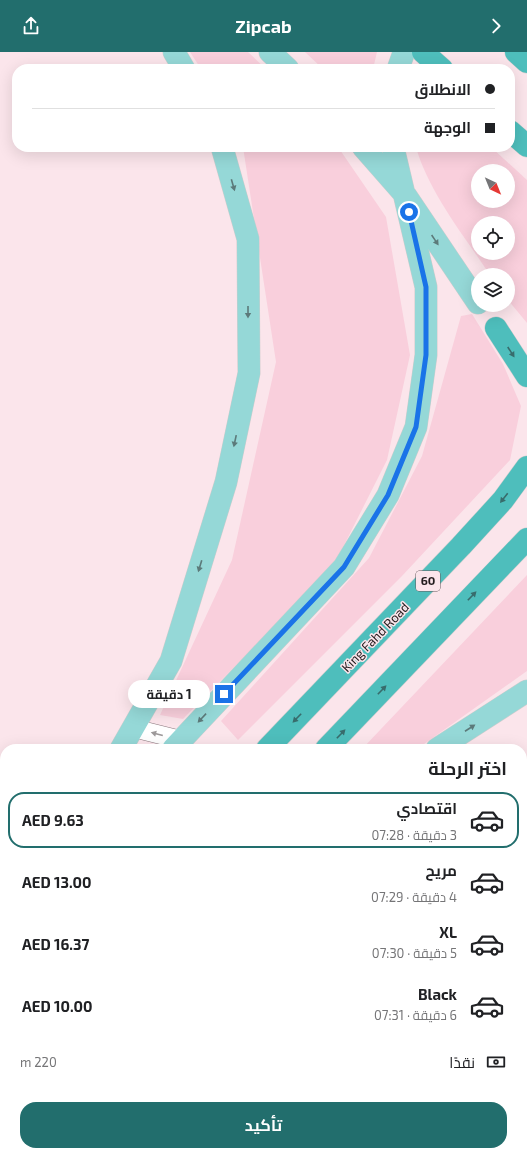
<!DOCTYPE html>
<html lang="ar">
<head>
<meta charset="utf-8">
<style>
  body { margin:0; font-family:"Exo 2",Cairo,sans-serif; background:#f6f6f6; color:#202124; direction:rtl; height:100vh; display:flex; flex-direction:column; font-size:15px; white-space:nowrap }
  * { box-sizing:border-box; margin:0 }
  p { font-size:13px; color:#757577 }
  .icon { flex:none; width:22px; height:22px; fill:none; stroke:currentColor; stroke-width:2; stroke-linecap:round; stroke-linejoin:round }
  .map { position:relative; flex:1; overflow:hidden; direction:ltr }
  .side { position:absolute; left:0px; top:692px; width:527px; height:412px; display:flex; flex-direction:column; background:#fff; border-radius:16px 16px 0 0; box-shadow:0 4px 16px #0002; direction:rtl }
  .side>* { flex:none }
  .banner { position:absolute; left:12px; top:12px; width:503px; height:88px; border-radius:16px; box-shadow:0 4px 16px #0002; direction:rtl; display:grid; align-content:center; height:88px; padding:0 20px; background:#fff }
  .needle { width:26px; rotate:137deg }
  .fabs { position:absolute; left:471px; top:112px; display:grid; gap:8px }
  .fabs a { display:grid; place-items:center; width:44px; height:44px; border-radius:50%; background:#fff; box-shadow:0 4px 16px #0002; font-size:20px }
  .end { position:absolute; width:18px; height:18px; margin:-9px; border:5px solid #1a73e8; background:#fff; box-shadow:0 0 0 2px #fff }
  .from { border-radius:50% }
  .bubble { position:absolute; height:28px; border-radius:14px; background:#fff; box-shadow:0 4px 16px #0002; font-size:13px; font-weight:700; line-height:28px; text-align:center; direction:rtl }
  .banner b { display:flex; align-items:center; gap:14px; height:38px; font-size:15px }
  .banner b+b { border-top:1px solid #e0e0e0 }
  .banner i { width:10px; height:10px; background:#202124 }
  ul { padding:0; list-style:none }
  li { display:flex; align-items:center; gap:12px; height:56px; margin:0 8px 6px; padding:0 12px; border:2px solid transparent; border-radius:16px }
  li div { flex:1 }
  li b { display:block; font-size:15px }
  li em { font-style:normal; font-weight:700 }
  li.on { border-color:#226e6d }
  li>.icon { width:36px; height:36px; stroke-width:1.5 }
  h2 { padding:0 20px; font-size:18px; line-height:48px }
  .pay { display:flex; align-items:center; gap:10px; height:44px; padding:0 20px; font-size:15px }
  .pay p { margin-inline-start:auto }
  .cta { display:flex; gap:8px; margin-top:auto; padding:8px 20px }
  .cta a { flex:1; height:46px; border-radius:16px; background:#226e6d; color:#fff; font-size:16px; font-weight:700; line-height:46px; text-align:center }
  header { display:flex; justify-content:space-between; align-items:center; height:52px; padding:0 20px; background:#226e6d; color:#fff; font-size:18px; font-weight:700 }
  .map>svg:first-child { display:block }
  .green { fill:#f9cfdc; fill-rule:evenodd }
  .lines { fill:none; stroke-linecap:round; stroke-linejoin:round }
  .minor-casing { stroke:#8b787e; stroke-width:19 }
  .major-casing { stroke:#cecdcd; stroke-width:23 }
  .highway-casing { stroke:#cecdcd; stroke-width:23 }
  .minor { stroke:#fff; stroke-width:18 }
  .major { stroke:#95d8d7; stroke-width:22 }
  .highway { stroke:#4ebebc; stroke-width:22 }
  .oneway { fill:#5c7a7a }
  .oneway2 { fill:#386c6c }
  .oneway3 { fill:#9c9899 }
  .route { stroke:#1a73e8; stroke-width:5 }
  .labels { text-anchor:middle; stroke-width:3; stroke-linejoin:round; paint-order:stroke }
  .shield { fill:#fbe5eb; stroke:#63585b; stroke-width:1 }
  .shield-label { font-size:12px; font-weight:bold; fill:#221b1d }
  .street-label { font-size:13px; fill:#221b1d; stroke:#fbe5eb }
</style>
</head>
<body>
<header><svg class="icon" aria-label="forward" viewBox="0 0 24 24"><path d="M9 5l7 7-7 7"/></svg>Zipcab<svg class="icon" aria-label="share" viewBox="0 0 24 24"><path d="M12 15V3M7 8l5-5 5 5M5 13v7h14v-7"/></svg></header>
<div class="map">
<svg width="527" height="1104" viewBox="0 0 527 1104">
  <rect width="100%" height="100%" fill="#fbe5eb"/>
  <path class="green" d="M190,0H248L266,17H201Z
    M305,0H377L373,17H323Z
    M243,95H338L386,165L410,303L387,408L333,515L183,667L160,663L232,508L276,310Z
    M416,95H491L527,128V271L508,248V223H490C465,185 428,139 416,95ZM478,119H508V149H478ZM478,171H508V201H478Z
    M472,262L503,312L521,354L510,408L402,524L238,688L221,669L369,506L422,404L461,264Z
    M527,523V619L417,697H362Z"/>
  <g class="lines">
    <g class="minor-casing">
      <path id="minor" d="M133,676L181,688
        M466,1099L467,1104
        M493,1099L494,1104
        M390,1104L396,1099"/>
    </g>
    <g class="major-casing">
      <path id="major" d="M174,0L184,17
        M270,0L288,17
        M398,17L404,0
        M363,95L406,144L478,251
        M121,697L171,609L226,430L249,321L248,187L222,95
        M173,697L344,515L388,443L416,375L426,303V235L393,95
        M437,697L527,639
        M0,876L5,870
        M0,1070L5,1074
        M38,1104L42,1099"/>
    </g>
    <g class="highway-casing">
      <path id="highway" d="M423,0L442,17
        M516,0L527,10
        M510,79L527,94
        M496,276L527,324
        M267,697L461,494L503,448L527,415
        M326,697L527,487
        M0,971L5,966
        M0,1037L5,1032"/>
    </g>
    <use href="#minor" class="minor"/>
    <use href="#major" class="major"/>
    <use href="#highway" class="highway"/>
  </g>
  <defs><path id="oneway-solid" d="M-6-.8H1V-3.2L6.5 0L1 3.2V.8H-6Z"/></defs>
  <g class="oneway">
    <use href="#oneway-solid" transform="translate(233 133) rotate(74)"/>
    <use href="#oneway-solid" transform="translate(435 188) rotate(56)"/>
    <use href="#oneway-solid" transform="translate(248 260) rotate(90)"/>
    <use href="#oneway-solid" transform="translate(235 389) rotate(102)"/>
    <use href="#oneway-solid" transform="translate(200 514) rotate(107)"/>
    <use href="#oneway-solid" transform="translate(202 666) rotate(133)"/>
    <use href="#oneway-solid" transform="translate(470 676) rotate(-33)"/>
  </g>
  <g class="oneway2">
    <use href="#oneway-solid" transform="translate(511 300) rotate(57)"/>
    <use href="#oneway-solid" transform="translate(504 446) rotate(128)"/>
    <use href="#oneway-solid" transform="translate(472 544) rotate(-46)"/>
    <use href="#oneway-solid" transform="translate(382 638) rotate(-46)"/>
    <use href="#oneway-solid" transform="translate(297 666) rotate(134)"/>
    <use href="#oneway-solid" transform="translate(341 682) rotate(-46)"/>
  </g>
  <use class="oneway3" href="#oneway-solid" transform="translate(157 682) rotate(-165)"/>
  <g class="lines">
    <path class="route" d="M224,642L344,515L388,443L416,375L426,303V235L409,160"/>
  </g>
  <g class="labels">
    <rect class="shield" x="416" y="519" width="24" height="20" rx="3"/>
    <g class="shield-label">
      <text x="428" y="533">60</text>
    </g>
    <g class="street-label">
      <text transform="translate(375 585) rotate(-46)" y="5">King Fahd Road</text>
    </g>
  </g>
</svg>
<div class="fabs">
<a><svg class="needle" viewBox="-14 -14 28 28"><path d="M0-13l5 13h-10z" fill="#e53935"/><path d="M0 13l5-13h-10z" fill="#757577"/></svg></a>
<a><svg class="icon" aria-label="locate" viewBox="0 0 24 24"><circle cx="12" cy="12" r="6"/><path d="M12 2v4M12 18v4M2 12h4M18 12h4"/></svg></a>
<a><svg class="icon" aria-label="layers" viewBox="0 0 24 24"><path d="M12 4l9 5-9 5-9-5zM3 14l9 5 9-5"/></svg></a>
</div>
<i class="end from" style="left:409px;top:160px"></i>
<i class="end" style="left:224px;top:642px"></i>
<div class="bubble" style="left:128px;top:628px;width:82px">1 دقيقة</div>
<div class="banner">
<b><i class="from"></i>الانطلاق</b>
<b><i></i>الوجهة</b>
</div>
<section class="side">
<h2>اختر الرحلة</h2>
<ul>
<li class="on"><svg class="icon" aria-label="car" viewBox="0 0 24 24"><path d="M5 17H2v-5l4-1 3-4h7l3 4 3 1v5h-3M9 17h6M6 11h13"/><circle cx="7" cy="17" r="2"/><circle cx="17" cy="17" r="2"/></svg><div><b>اقتصادي</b><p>3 دقيقة · 07:28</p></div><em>AED 9.63</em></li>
<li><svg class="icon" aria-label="car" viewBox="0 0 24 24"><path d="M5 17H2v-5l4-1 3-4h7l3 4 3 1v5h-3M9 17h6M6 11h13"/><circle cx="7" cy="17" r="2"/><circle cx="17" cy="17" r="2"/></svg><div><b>مريح</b><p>4 دقيقة · 07:29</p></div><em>AED 13.00</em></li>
<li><svg class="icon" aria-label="car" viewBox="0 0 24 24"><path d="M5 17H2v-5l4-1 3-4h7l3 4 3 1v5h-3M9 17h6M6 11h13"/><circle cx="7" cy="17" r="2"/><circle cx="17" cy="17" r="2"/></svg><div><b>XL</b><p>5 دقيقة · 07:30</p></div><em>AED 16.37</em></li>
<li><svg class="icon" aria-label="car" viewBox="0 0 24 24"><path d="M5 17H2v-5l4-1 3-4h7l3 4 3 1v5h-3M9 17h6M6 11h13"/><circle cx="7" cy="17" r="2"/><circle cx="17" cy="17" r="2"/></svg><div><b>Black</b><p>6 دقيقة · 07:31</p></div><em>AED 10.00</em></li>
</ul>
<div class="pay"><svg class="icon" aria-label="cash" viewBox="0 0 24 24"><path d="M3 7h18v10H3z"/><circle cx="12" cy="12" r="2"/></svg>نقدًا<p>220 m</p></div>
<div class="cta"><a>تأكيد</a></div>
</section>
</div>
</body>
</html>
